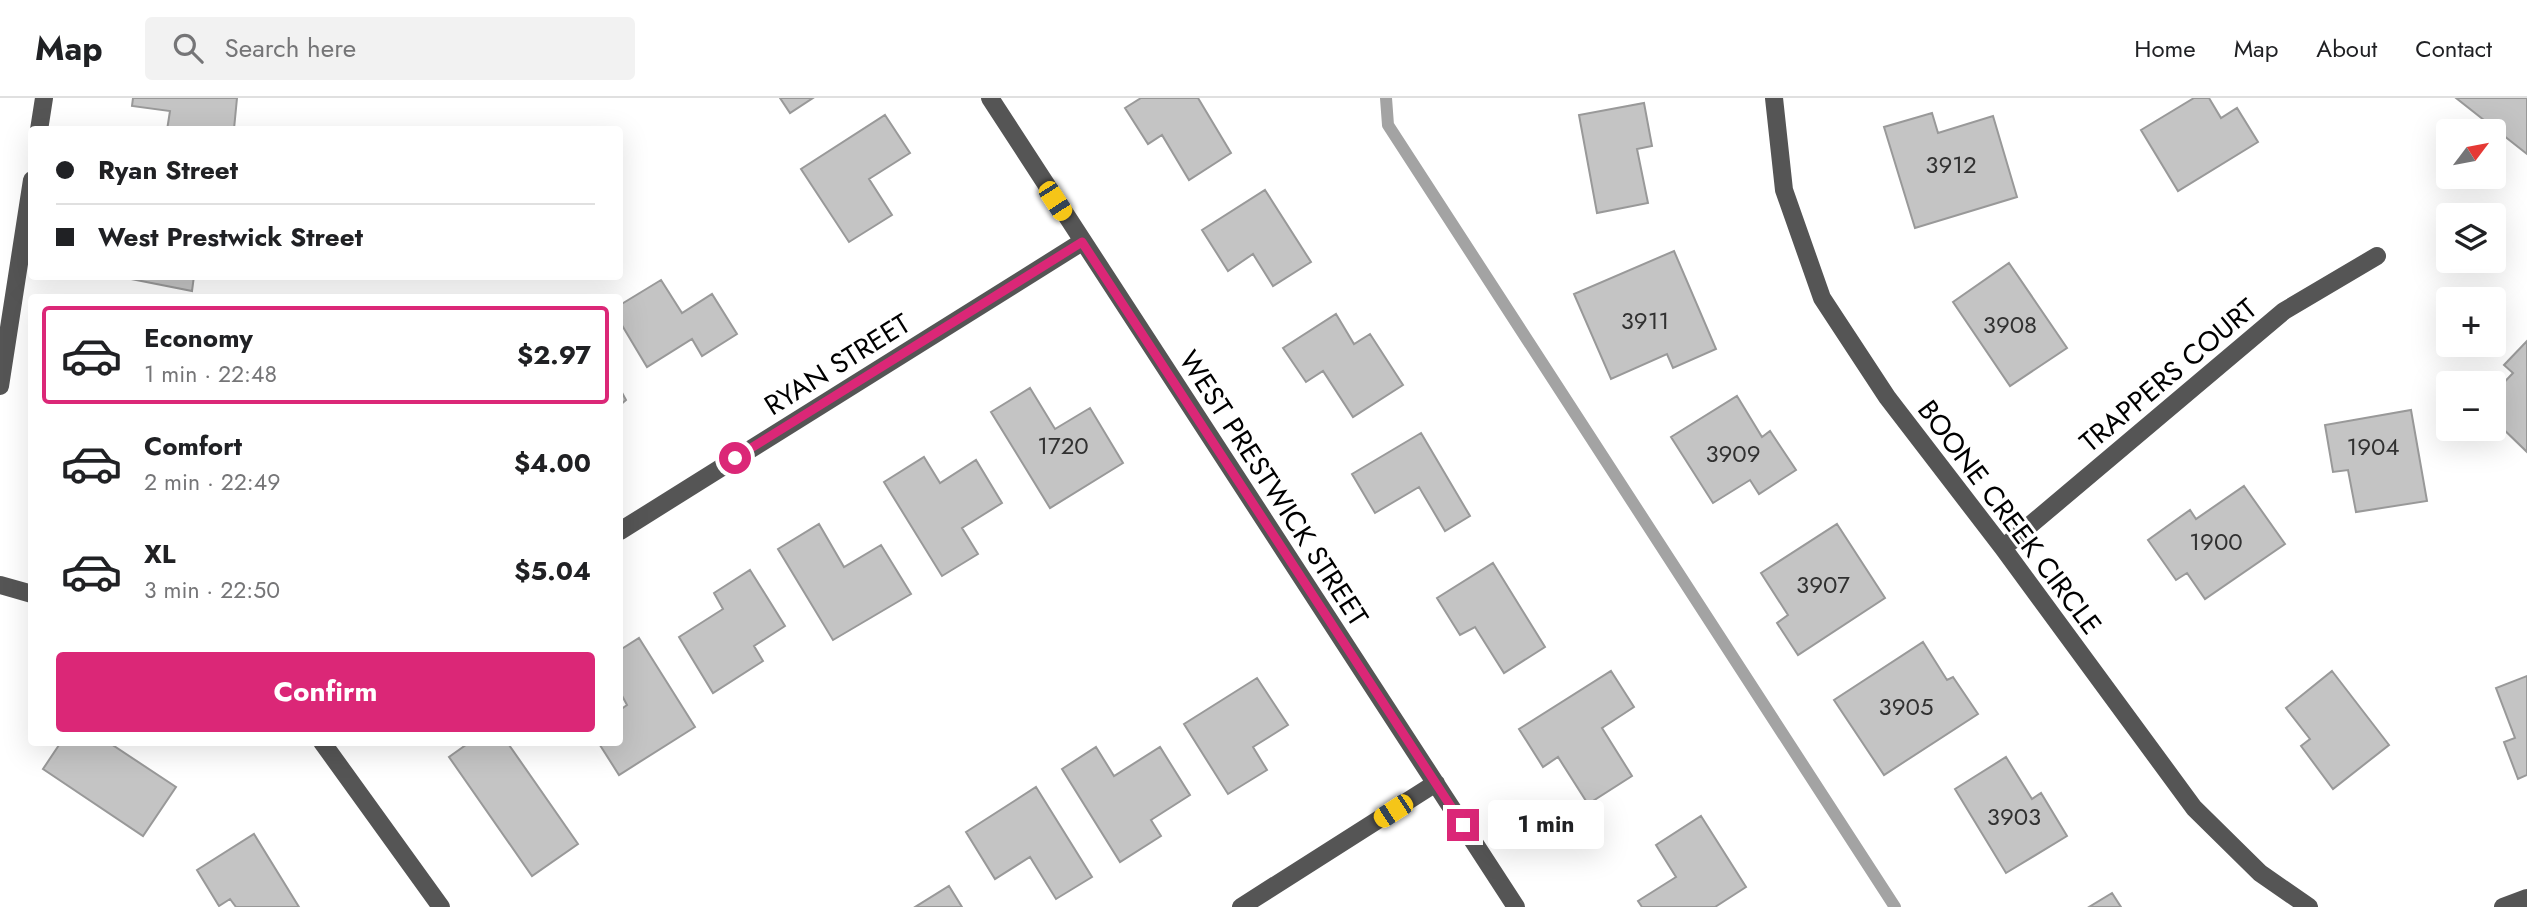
<!DOCTYPE html>
<html lang="en">
<head>
<meta charset="utf-8">
<style>
  body { margin:0; font-family:Jost,sans-serif; background:#f2f2f2; color:#202124; height:100vh; display:flex; flex-direction:column; font-size:26px; white-space:nowrap }
  * { box-sizing:border-box; margin:0 }
  p { font-size:23px; color:#757577 }
  .icon { flex:none; width:38px; height:38px; fill:none; stroke:currentColor; stroke-width:2; stroke-linecap:round; stroke-linejoin:round }
  .map { position:relative; flex:1; overflow:hidden }
  .panel { position:absolute; left:28px; top:196px; width:595px; height:452px; display:flex; flex-direction:column; background:#fff; border-radius:7px; box-shadow:0 7px 28px #0002 }
  .panel>* { flex:none }
  .guide { position:absolute; left:28px; top:28px; width:595px; height:154px; border-radius:7px; box-shadow:0 7px 28px #0002; display:grid; align-content:center; height:154px; padding:0 28px; background:#fff }
  .needle { width:46px; rotate:58deg }
  .buttons { position:absolute; left:2436px; top:21px; display:grid; gap:14px }
  .buttons a { display:grid; place-items:center; width:70px; height:70px; border-radius:7px; background:#fff; box-shadow:0 7px 28px #0002; font-size:35px }
  .end { position:absolute; width:32px; height:32px; margin:-16px; border:9px solid #db2777; background:#fff; box-shadow:0 0 0 4px #fff }
  .from { border-radius:50% }
  .bubble { position:absolute; height:49px; border-radius:7px; background:#fff; box-shadow:0 7px 28px #0002; font-size:23px; font-weight:700; line-height:49px; text-align:center }
  .car { position:absolute; width:21px; height:42px; margin:-21px -10px; border-radius:9px; box-shadow:0 0 5px 2px #0007; background:linear-gradient(#f5c518 24%,#345 0 40%,#f5c518 0 76%,#345 0 86%,#f5c518 0) }
  .guide b { display:flex; align-items:center; gap:24px; height:66px; font-size:26px }
  .guide b+b { border-top:2px solid #e0e0e0 }
  .guide i { width:18px; height:18px; background:#202124 }
  ul { padding:12px 0 0; list-style:none }
  li { display:flex; align-items:center; gap:21px; height:98px; margin:0 14px 10px; padding:0 14px; border:4px solid transparent; border-radius:7px }
  li div { flex:1 }
  li b { display:block; font-size:26px }
  li em { font-style:normal; font-weight:700 }
  li.active { border-color:#db2777 }
  li>.icon { width:63px; height:63px; stroke-width:1.5 }
  .action { display:flex; gap:14px; margin-top:auto; padding:14px 28px }
  .action a { flex:1; height:80px; border-radius:7px; background:#db2777; color:#fff; font-size:28px; font-weight:700; line-height:80px; text-align:center }
  header { display:flex; align-items:center; gap:42px; box-sizing:border-box; height:98px; padding:0 35px; background:#fff; border-bottom:2px solid #e0e0e0 }
  header strong { font-size:33px }
  nav { display:flex; gap:38px; margin-inline-start:auto; font-size:24px }
  .search { width:490px; height:63px; background:#f2f2f2; display:flex; align-items:center; gap:18px; box-sizing:border-box; padding:0 24px; border-radius:7px; color:#757577; font-size:26px }
  .map>svg:first-child { display:block }
  .lines { fill:none; stroke-linecap:round; stroke-linejoin:round }
  .stream { stroke:#a3a3a3; stroke-width:12 }
  .building { fill:#c4c4c4; stroke:#999; stroke-width:2 }
  .minor { stroke:#555; stroke-width:18 }
  .route { stroke:#db2777; stroke-width:9 }
  .labels { text-anchor:middle; stroke-width:6; stroke-linejoin:round; paint-order:stroke }
  .number-label { font-size:24px; fill:#313131 }
  .street-label { font-size:28px; fill:#000; stroke:#fff }
</style>
</head>
<body>
<header>
<strong>Map</strong>
<div class="search"><svg class="icon" aria-label="search" viewBox="0 0 24 24"><circle cx="10" cy="10" r="6"/><path d="M15 15l6 6"/></svg>Search here</div>
<nav><a>Home</a><a>Map</a><a>About</a><a>Contact</a></nav>
</header>
<div class="map">
<svg width="2527" height="809" viewBox="0 0 2527 809">
  <rect width="100%" height="100%" fill="#fff"/>
  <g class="lines">
    <path class="stream" d="M1386,0L1388,27L1895,809"/>
  </g>
  <path class="building" d="M133,0H237L234,31L167,32L170,13L132,8Z
    M780,0H813L790,15Z
    M1141,0H1198L1231,55L1189,82L1162,37L1148,46L1125,10Z
    M2194,0H2209L2221,20L2237,10L2258,44L2178,93L2141,32Z
    M2456,0H2527V56Z
    M1644,5L1652,48L1637,51L1648,105L1597,115L1579,17Z
    M1932,15L1938,35L1993,18L2017,99L1915,130L1884,29Z
    M885,17L910,55L869,81L892,117L849,144L801,71Z
    M1265,92L1311,164L1273,188L1253,156L1228,173L1202,132Z
    M1674,153L1716,251L1673,270L1667,256L1611,281L1574,196Z
    M2009,165L2067,250L2010,288L1953,204Z
    M116,178H194L192,193Z
    M661,182L682,215L712,196L737,236L702,258L692,241L647,269L620,224V207Z
    M1336,216L1354,246L1370,236L1403,287L1353,319L1323,273L1306,284L1283,250Z
    M2527,243V354L2494,322V295L2513,275L2504,267Z
    M1030,290L1055,331L1090,310L1123,365L1050,410L991,314Z
    M620,291L626,302L620,307Z
    M1737,298L1762,339L1770,333L1796,372L1759,396L1750,382L1713,405L1671,339Z
    M2411,312L2427,403L2356,414L2348,372L2333,374L2325,327Z
    M1421,335L1470,418L1445,433L1419,389L1375,415L1352,376Z
    M924,359L940,385L976,362L1002,405L962,430L978,456L942,478L884,384Z
    M2244,388L2285,446L2205,501L2187,475L2176,482L2148,442L2190,412L2196,421Z
    M819,426L844,469L881,447L911,496L833,542L778,451Z
    M1837,426L1885,500L1798,557L1777,525L1788,517L1761,475Z
    M1493,465L1545,549L1504,575L1475,529L1460,537L1437,500Z
    M750,472L785,528L754,548L763,563L713,595L679,539L723,511L714,495Z
    M639,540L695,629L619,677L598,644H620V612L627,607L620,594V552Z
    M1923,544L1947,582L1953,579L1978,616L1884,677L1834,602Z
    M1611,573L1634,609L1602,630L1632,678L1588,706L1558,659L1543,669L1519,631Z
    M2332,573L2389,647L2333,691L2301,648L2310,641L2286,610Z
    M2527,578V677L2518,681L2504,644L2515,640L2496,590Z
    M1257,580L1288,627L1253,649L1267,672L1228,696L1184,626Z
    M61,644H108L176,689L143,738L43,671Z
    M470,644H507L578,746L532,778L449,659Z
    M1096,649L1114,678L1160,649L1190,697L1151,722L1161,738L1120,764L1062,671Z
    M2006,659L2032,701L2041,695L2067,738L2006,775L1955,691Z
    M1036,689L1092,779L1056,801L1030,759L995,781L966,734Z
    M1701,718L1746,789L1715,809H1642L1638,803L1676,779L1656,747Z
    M254,736L299,809H236L230,801L219,808L197,772Z
    M949,788L962,809H915Z
    M2112,795L2121,809H2089Z"/>
  <g class="lines">
    <path class="minor" d="M990,0L1516,809
      M1774,0L1784,92L1822,200L1887,299L2003,450L2194,710L2260,775L2309,809
      M39,32L44,0
      M0,288L32,82
      M620,433L1082,144
      M2003,450L2284,213L2377,158
      M0,487L32,496
      M322,644L441,809
      M1241,809L1436,685
      M2503,809L2527,800"/>
  </g>
  <g class="lines">
    <path class="route" d="M735,360L1082,144L1463,727"/>
  </g>
  <g class="labels">
    <g class="number-label">
      <text x="1951" y="75">3912</text>
      <text x="1645" y="231">3911</text>
      <text x="2010" y="235">3908</text>
      <text x="1063" y="356">1720</text>
      <text x="2373" y="357">1904</text>
      <text x="1733" y="364">3909</text>
      <text x="2216" y="452">1900</text>
      <text x="1823" y="495">3907</text>
      <text x="1906" y="617">3905</text>
      <text x="2014" y="727">3903</text>
    </g>
    <g class="street-label">
      <text transform="translate(837 266) rotate(-32)" y="10">RYAN STREET</text>
      <text transform="translate(2168 277) rotate(-40)" y="10">TRAPPERS COURT</text>
      <text transform="translate(1274 390) rotate(57)" y="10">WEST PRESTWICK STREET</text>
      <text transform="translate(2010 419) rotate(53)" y="10">BOONE CREEK CIRCLE</text>
    </g>
  </g>
</svg>
<div class="buttons">
<a><svg class="needle" viewBox="-14 -14 28 28"><path d="M0-13l5 13h-10z" fill="#e53935"/><path d="M0 13l5-13h-10z" fill="#757577"/></svg></a>
<a><svg class="icon" aria-label="layers" viewBox="0 0 24 24"><path d="M12 4l9 5-9 5-9-5zM3 14l9 5 9-5"/></svg></a>
<a>+</a>
<a>−</a>
</div>
<i class="end from" style="left:735px;top:360px"></i>
<i class="end" style="left:1463px;top:727px"></i>
<div class="bubble" style="left:1488px;top:702px;width:116px">1 min</div>
<i class="car" style="left:1055px;top:103px;rotate:147deg"></i>
<i class="car" style="left:1393px;top:713px;rotate:237deg"></i>
<div class="guide">
<b><i class="from"></i>Ryan Street</b>
<b><i></i>West Prestwick Street</b>
</div>
<section class="panel">
<ul>
<li class="active"><svg class="icon" aria-label="car" viewBox="0 0 24 24"><path d="M5 17H2v-5l4-1 3-4h7l3 4 3 1v5h-3M9 17h6M6 11h13"/><circle cx="7" cy="17" r="2"/><circle cx="17" cy="17" r="2"/></svg><div><b>Economy</b><p>1 min · 22:48</p></div><em>$2.97</em></li>
<li><svg class="icon" aria-label="car" viewBox="0 0 24 24"><path d="M5 17H2v-5l4-1 3-4h7l3 4 3 1v5h-3M9 17h6M6 11h13"/><circle cx="7" cy="17" r="2"/><circle cx="17" cy="17" r="2"/></svg><div><b>Comfort</b><p>2 min · 22:49</p></div><em>$4.00</em></li>
<li><svg class="icon" aria-label="car" viewBox="0 0 24 24"><path d="M5 17H2v-5l4-1 3-4h7l3 4 3 1v5h-3M9 17h6M6 11h13"/><circle cx="7" cy="17" r="2"/><circle cx="17" cy="17" r="2"/></svg><div><b>XL</b><p>3 min · 22:50</p></div><em>$5.04</em></li>
</ul>
<div class="action"><a>Confirm</a></div>
</section>
</div>
</body>
</html>
